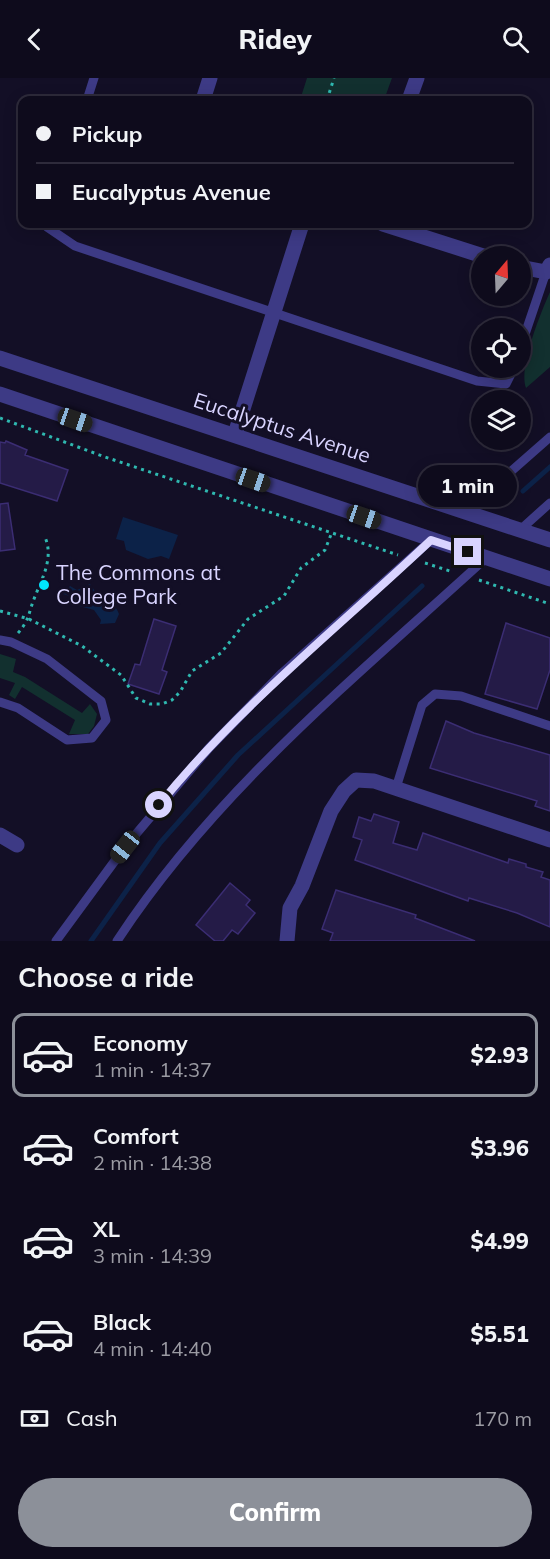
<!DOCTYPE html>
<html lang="en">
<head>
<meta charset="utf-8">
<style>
  body { margin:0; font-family:Mulish,sans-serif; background:#171425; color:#f1f3f6; height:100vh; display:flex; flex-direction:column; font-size:22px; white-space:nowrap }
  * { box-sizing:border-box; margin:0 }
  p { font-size:20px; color:#9b9ba3 }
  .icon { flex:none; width:33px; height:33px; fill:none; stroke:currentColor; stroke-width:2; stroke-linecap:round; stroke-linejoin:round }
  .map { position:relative; height:863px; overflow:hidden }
  .side { display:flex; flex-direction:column; background:#0e0b1c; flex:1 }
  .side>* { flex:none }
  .hud { position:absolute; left:18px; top:18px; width:514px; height:132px; border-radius:12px; box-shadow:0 3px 15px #0003,0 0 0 2px #2e2b3b; display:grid; align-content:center; height:132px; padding:0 18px; background:#0e0b1c }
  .needle { width:39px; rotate:19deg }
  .tools { position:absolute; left:471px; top:168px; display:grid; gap:12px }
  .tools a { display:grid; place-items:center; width:60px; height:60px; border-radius:50%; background:#0e0b1c; box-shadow:0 3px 15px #0003,0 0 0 2px #2e2b3b; font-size:30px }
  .end { position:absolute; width:27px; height:27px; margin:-14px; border:8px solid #d9d4ff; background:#111; box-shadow:0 0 0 3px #111 }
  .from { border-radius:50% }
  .bubble { position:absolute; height:42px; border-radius:21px; background:#0e0b1c; box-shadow:0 3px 15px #0003,0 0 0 2px #2e2b3b; font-size:20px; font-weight:800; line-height:42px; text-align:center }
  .car { position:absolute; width:18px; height:36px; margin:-18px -9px; border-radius:8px; box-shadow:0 0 4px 2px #0007; background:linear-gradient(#222 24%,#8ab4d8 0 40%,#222 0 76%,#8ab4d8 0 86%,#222 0) }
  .hud b { display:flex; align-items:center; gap:21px; height:57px; font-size:22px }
  .hud b+b { border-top:2px solid #2e2b3b }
  .hud i { width:15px; height:15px; background:#f1f3f6 }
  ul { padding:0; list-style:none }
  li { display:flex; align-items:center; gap:18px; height:84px; margin:0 12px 9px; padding:0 6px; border:3px solid transparent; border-radius:12px }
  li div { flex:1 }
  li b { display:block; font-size:22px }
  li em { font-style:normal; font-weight:800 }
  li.active { border-color:#8c9099 }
  li>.icon { width:54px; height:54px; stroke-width:1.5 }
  h2 { padding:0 18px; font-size:27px; line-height:72px }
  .pay { display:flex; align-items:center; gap:15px; height:66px; padding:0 18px; font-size:22px }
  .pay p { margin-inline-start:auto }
  .primary-button { display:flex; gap:12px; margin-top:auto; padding:12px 18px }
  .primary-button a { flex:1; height:69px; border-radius:36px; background:#8c9099; color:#fff; font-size:24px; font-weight:800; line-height:69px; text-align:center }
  header { display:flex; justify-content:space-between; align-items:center; height:78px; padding:0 18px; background:#0e0b1c; font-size:27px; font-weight:800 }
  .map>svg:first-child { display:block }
  .green { fill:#12302f }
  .water { fill:#0c2248 }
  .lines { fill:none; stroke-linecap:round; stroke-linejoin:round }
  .stream { stroke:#0c2248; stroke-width:5 }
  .building { fill:#241b47; stroke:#3b2d73; stroke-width:1.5 }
  .path { stroke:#2fb8b0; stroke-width:3; stroke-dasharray:3 4.5; stroke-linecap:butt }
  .service { stroke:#3d3a85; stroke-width:9 }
  .minor { stroke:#3d3a85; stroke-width:15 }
  .tertiary { stroke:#3d3a85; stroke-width:15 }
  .route { stroke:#d9d4ff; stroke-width:8 }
  .poi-dot { fill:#00e5ff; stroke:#130f26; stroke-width:2 }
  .labels { text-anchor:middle; stroke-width:6; stroke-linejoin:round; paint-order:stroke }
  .street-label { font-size:21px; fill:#d9d4ff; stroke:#130f26 }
  .poi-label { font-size:21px; fill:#d9d4ff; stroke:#130f26; text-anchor:start }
</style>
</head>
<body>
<header><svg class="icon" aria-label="back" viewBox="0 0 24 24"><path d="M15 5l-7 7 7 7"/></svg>Ridey<svg class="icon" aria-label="search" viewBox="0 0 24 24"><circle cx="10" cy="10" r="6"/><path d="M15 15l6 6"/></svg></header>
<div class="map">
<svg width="550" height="863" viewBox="0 0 550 863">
  <rect width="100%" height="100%" fill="#130f26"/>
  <path class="green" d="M307,0H392L384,22H300Z
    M550,214V289L526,310C518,290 541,234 550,214Z
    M0,576L16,581L13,594L25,599L82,635L90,626L97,636L94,648L88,656H69L75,642L22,609L15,621L9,617L15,605L0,600Z"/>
  <path class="water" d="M123,439L178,457L169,481L161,478L148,481L126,472L124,463L116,461Z
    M90,506L101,522C111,524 115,526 119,536L115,545L100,546L101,542L94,532L79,528L67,517L63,516L70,508L77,512Z"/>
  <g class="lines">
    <path class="stream" d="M523,413L550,389
      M91,863L160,765L238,677L422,508"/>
  </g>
  <path class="building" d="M6,363L27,372L25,377L68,392L57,423L0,405V364L5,365Z
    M8,425L15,471L0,473V426Z
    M154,541L176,548L162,592L167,594L159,616L128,606L135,586L140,587Z
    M506,545L550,560V592L537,631L485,616Z
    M446,643L474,655L550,677V733L535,728L537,723L430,690Z
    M374,736L399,744L393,765L417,772L423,755L508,785L509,781L526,786V789L543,794L541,799L550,802V849L517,835L469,820L468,823L355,782L362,762L353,759L359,739L371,743Z
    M230,805L250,822L246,827L255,835L238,856L232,852L223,863H215L196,847Z
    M336,812L416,837L415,840L475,863H330L333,855L322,851Z"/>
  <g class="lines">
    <path class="path" d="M327,22L334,0
      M0,340L105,379L398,477
      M425,485L453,494
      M479,502L550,526
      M0,533L29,541L82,568L121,597L136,620L150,626H162L172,622L180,614L192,593L221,575L248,541L284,518L301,490L325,472L332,454
      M18,555C30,541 28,536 34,521C42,500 55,479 44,457"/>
    <path class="service" d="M87,22L94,0
      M48,146L47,149L75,168L477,303L506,306L514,290
      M520,271L546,194
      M465,434L550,359
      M520,452L550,425
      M0,562L11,564L47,581L101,623L106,642L92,660L67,662L18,630L0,624
      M396,710L422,627L435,616L461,618L550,648
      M56,863L125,769L209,670L282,595L431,462
      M117,863C215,713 356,599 486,480"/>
    <path class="minor" d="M203,22L210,0
      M409,22L417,0
      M383,146L483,178
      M520,189L546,194L550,187
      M235,356L302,146
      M0,757L17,767
      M287,863L290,830L302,808L331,733L344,713L356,702L374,703L550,762"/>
    <path class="tertiary" d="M0,280L550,462
      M0,316L550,501"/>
  </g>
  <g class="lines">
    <path class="route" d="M159,727C239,628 339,549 431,462L468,474"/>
  </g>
  <circle class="poi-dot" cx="44" cy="507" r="6"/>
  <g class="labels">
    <g class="street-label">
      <text transform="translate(282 350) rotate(18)" y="7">Eucalyptus Avenue</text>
    </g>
    <g class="poi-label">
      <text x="56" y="502">The Commons at<tspan x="56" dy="24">College Park</tspan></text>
    </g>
  </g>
</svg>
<div class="tools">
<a><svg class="needle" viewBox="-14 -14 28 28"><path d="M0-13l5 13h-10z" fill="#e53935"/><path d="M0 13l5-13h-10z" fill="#9b9ba3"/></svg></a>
<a><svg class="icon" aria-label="locate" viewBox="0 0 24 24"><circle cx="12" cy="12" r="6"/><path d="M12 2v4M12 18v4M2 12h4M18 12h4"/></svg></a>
<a><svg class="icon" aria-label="layers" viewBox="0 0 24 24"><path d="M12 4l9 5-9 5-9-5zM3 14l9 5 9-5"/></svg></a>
</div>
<i class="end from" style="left:159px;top:727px"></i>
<i class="end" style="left:468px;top:474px"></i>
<div class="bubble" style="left:418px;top:387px;width:99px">1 min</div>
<i class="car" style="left:75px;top:342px;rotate:109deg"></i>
<i class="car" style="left:253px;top:402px;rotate:109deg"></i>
<i class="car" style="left:364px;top:439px;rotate:109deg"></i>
<i class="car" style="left:125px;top:769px;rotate:218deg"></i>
<div class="hud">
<b><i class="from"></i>Pickup</b>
<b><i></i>Eucalyptus Avenue</b>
</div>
</div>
<section class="side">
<h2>Choose a ride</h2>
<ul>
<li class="active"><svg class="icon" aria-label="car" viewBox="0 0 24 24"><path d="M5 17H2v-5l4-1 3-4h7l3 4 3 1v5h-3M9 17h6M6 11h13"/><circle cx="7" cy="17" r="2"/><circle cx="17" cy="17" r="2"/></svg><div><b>Economy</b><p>1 min · 14:37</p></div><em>$2.93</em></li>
<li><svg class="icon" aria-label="car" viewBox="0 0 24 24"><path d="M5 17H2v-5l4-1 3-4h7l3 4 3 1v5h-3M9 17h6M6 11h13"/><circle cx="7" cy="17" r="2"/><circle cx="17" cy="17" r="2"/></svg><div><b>Comfort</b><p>2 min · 14:38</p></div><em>$3.96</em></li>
<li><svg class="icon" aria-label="car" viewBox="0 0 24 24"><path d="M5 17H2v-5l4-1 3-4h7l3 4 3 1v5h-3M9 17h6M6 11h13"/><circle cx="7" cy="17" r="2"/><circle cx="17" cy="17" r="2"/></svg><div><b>XL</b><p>3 min · 14:39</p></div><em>$4.99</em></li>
<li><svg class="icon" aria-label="car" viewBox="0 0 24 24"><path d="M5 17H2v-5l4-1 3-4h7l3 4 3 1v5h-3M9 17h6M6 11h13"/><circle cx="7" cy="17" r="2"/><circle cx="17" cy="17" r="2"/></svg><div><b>Black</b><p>4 min · 14:40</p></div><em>$5.51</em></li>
</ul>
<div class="pay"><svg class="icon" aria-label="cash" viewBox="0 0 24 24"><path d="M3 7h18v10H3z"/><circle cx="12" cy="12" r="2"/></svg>Cash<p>170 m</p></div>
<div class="primary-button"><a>Confirm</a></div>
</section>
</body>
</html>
